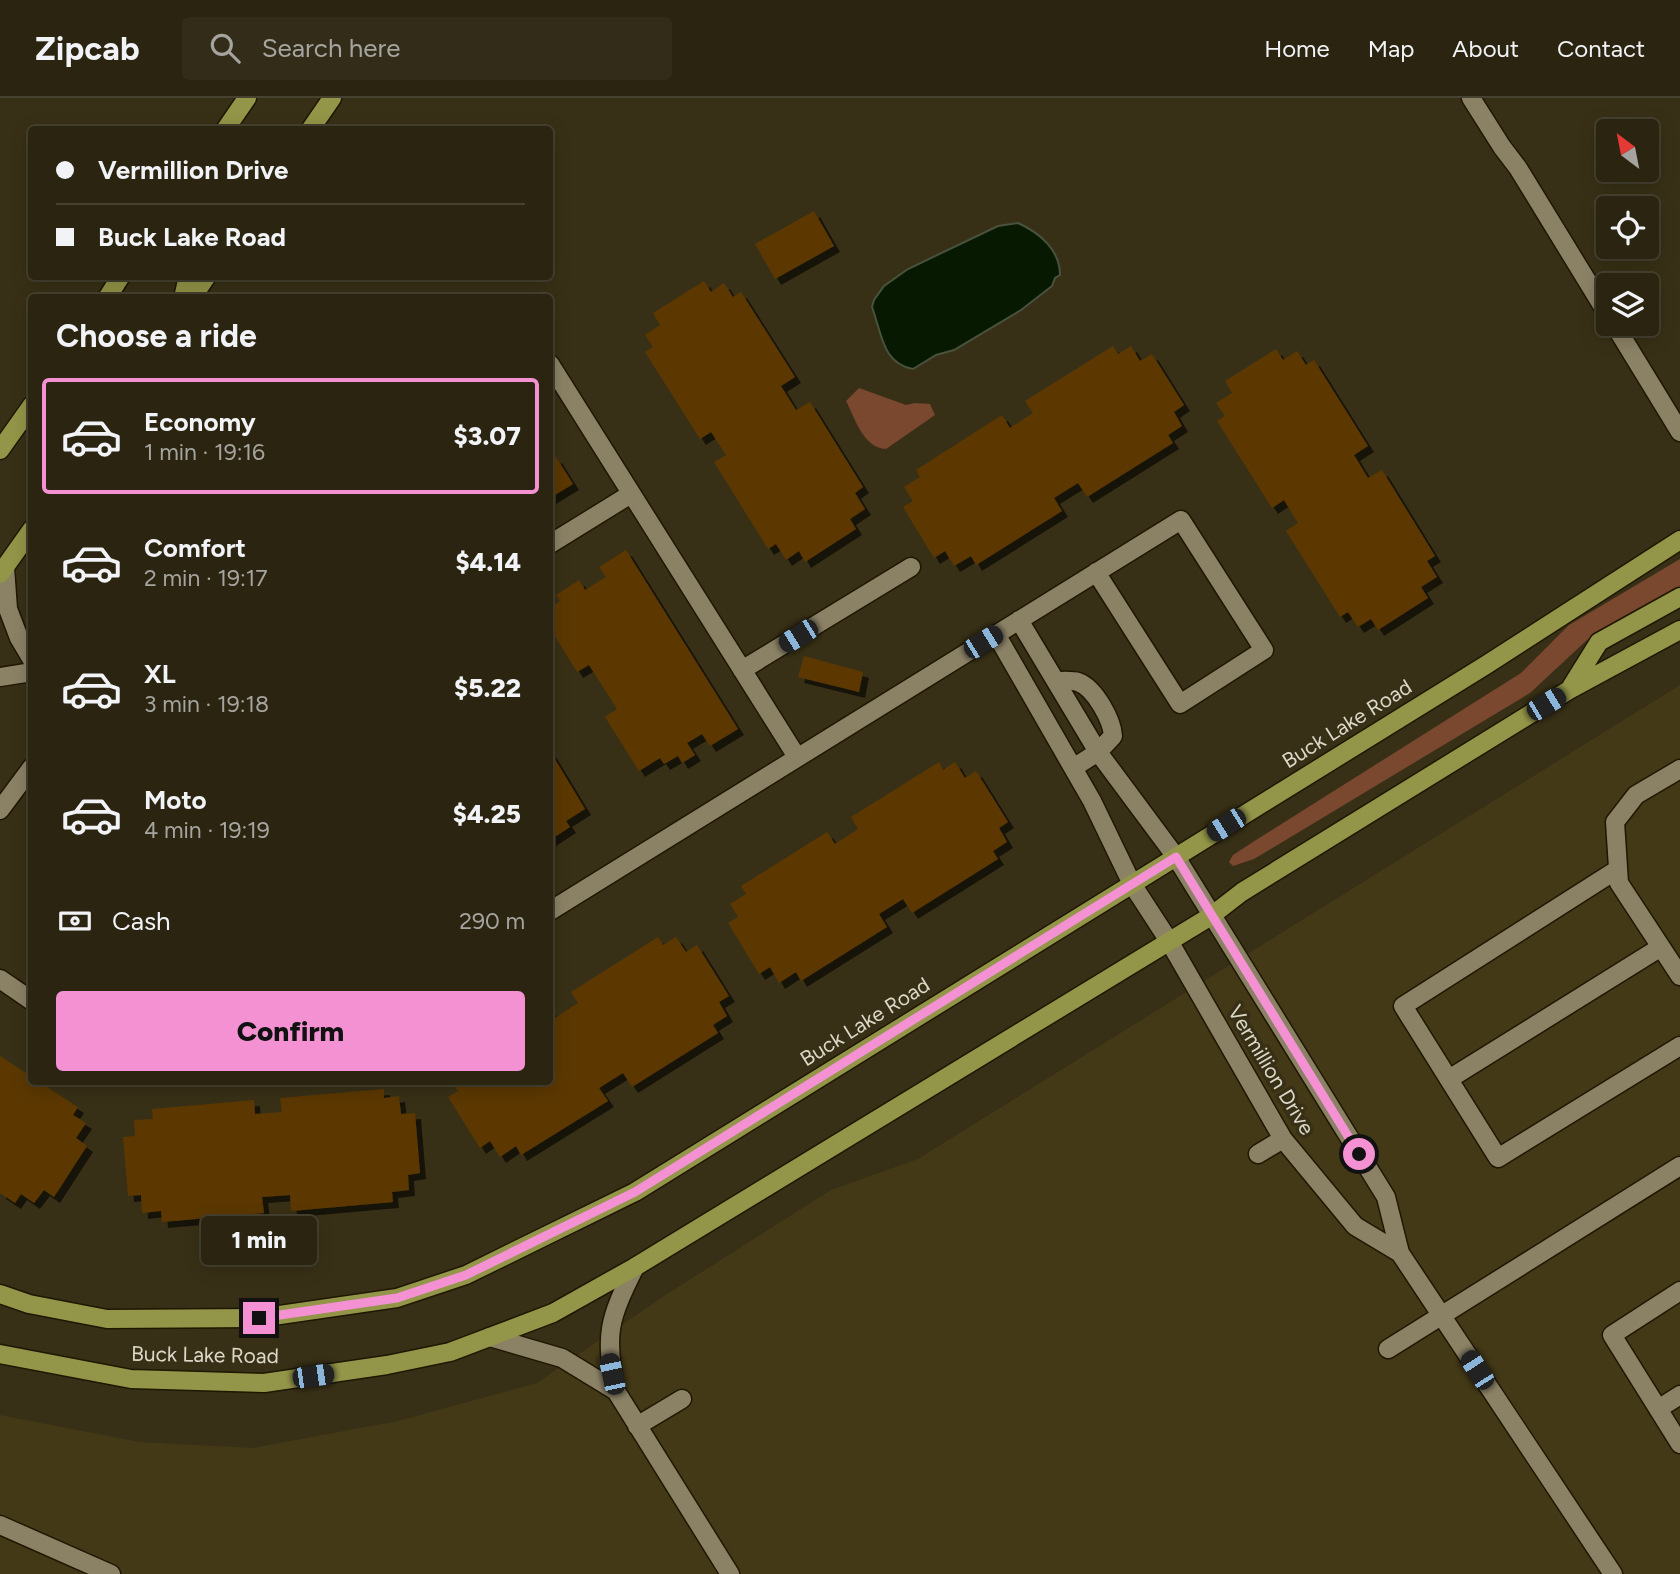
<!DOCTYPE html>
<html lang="en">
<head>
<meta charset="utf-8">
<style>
  body { margin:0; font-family:Figtree,sans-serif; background:#322c19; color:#f1f3f6; height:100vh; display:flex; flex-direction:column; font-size:26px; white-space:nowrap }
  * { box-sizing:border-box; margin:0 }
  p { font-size:23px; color:#a5a49f }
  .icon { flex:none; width:38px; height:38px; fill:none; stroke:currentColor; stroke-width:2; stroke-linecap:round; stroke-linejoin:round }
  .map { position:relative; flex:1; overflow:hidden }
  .details { position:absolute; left:28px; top:196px; width:525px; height:791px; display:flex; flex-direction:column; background:#2a2410; border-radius:7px; box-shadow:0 4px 18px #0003,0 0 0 2px #464130 }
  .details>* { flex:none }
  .guide { position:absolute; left:28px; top:28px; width:525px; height:154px; border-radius:7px; box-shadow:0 4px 18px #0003,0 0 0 2px #464130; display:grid; align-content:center; height:154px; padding:0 28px; background:#2a2410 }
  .needle { width:46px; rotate:328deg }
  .tools { position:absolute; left:1596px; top:21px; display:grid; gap:14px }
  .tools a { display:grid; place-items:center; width:63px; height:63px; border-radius:7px; background:#2a2410; box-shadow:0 4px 18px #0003,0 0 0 2px #464130; font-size:35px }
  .end { position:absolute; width:32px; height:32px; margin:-16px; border:9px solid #f491d3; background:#111; box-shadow:0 0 0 4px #111 }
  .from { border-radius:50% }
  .bubble { position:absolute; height:49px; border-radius:7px; background:#2a2410; box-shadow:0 4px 18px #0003,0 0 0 2px #464130; font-size:23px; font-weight:800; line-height:49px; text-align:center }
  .car { position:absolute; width:21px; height:42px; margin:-21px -10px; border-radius:9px; box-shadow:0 0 5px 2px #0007; background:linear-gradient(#222 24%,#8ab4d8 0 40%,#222 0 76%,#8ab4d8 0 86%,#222 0) }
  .guide b { display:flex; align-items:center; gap:24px; height:66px; font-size:26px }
  .guide b+b { border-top:2px solid #464130 }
  .guide i { width:18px; height:18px; background:#f1f3f6 }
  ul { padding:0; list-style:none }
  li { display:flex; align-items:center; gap:21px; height:116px; margin:0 14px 10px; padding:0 14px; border:4px solid transparent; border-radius:7px }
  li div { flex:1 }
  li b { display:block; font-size:26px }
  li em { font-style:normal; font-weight:800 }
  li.active { border-color:#f491d3 }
  li>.icon { width:63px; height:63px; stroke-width:1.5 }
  h2 { padding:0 28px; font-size:32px; line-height:84px }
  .pay { display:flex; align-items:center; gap:18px; height:77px; padding:0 28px; font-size:26px }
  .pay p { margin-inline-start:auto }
  .cta { display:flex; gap:14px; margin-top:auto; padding:14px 28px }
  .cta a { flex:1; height:80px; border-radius:7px; background:#f491d3; color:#111; font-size:28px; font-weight:800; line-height:80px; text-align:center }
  header { display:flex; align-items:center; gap:42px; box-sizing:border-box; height:98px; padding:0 35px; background:#2a2410; border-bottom:2px solid #464130 }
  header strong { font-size:33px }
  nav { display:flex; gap:38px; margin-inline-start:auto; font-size:24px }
  .search { width:490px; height:63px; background:#322c19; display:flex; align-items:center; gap:18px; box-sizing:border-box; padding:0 24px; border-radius:7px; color:#a5a49f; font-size:26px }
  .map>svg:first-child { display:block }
  .built { fill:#433917 }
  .green { fill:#79482e }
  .water { fill:#081902; stroke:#48523d; stroke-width:2 }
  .building { fill:#5b3805; filter:url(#shadow) }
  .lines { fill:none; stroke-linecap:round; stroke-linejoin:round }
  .minor-casing { stroke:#1f1700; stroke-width:21 }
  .major-casing { stroke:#1f1700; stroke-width:21 }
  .minor { stroke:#8b8266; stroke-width:18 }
  .major { stroke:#939548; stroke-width:18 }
  .route { stroke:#f491d3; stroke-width:9 }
  .labels { text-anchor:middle; stroke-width:7; stroke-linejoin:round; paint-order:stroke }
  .street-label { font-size:21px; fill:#dcd8c8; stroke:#383016 }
</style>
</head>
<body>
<header>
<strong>Zipcab</strong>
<div class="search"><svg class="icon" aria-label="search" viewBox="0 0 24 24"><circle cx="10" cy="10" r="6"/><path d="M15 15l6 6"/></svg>Search here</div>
<nav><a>Home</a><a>Map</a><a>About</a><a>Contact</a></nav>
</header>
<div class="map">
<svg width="1680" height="1476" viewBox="0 0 1680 1476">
  <defs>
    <filter id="shadow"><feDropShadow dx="6" dy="6" stdDeviation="0" flood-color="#0009"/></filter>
  </defs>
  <rect width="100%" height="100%" fill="#383016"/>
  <path class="built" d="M1680,587V1476H0V1317L139,1344L252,1350L398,1323L537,1285L664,1198L831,1092L918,1061Z"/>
  <path class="green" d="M859,290L906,307L915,305L930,306L935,317L886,351C863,350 855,320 846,303Z
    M1680,461V489L1587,542L1530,595L1254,761L1233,768L1229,764L1233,757L1256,742L1521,575L1569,527Z"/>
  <path class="water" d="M1018,125C1040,135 1060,152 1060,177L1055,180L1052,188L1021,212L954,252L936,257L913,271C882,265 882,236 872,209L874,202L884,188L908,171L998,128Z"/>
  <path class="building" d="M814,113L834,148L775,181L755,146Z
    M704,183L711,194L724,185L733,199L741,194L795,279L781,288L796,312L810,304L863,389L855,395L865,411L850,421L856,431L805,464L799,453L786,462L776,446L768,451L714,364L726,357L711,334L700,341L645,254L653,249L645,237L660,227L653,215Z
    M1113,248L1118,256L1131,248L1140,263L1152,256L1184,307L1174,314L1182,328L1168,337L1173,345L1087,399L1078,385L1054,400L1062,413L976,467L971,458L954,468L945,453L934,460L903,409L913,403L904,389L920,379L916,372L1002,317L1010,330L1033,315L1025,303Z
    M1276,251L1283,262L1297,253L1306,267L1314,262L1368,348L1354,357L1368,380L1382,372L1435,458L1427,463L1437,479L1421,489L1428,500L1378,532L1371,521L1358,529L1348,514L1340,519L1286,433L1298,425L1284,402L1272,410L1217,323L1225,318L1216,305L1232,295L1225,283Z
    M556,359L573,386L550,400V363Z
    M626,452L738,631L710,648L702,636L687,645L695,657L682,665L678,658L664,666L660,660L639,673L605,619L617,611L589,567L577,574L550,530V510L560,503L556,497L579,482L585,492L606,479L599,469Z
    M804,558L863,574L859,594L798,579Z
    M550,653L585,711L566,723L570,729L550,742Z
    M939,664L943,672L955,664L965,680L976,673L1008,724L999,730L1007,744L993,753L998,761L912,815L903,801L879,816L887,829L801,883L796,874L779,885L770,869L759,876L728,825L738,819L730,806L746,796L741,788L827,734L835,746L858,731L851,719Z
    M658,839L663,847L676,839L686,854L697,847L729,898L719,904L727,918L713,927L718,935L632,989L623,975L599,990L608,1003L521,1057L516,1048L500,1059L490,1043L480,1050L448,999L458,993L452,984H550V911L555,920L578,905L571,894Z
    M0,958L32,979V984H39L78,1009L73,1017L86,1025L76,1040L87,1048L54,1099L44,1092L34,1105L21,1096L15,1105L0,1095Z
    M384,991V1000L399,998L401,1016L415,1015L420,1075L408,1077L409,1092L392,1094L393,1104L291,1113L290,1097L262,1099L264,1115L162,1124L161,1113L142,1115L141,1097L128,1098L123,1039L135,1038L134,1022L153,1021L152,1011L254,1002L255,1016L282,1014L280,1000Z"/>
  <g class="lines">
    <g class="minor-casing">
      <path id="minor" d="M1471,0L1502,49L1518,70L1608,217
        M1614,226L1680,334
        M550,266L797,659
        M550,446L631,396
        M5,469L8,511L19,540L32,562
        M1019,522L1098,654L1176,759L1386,1099L1400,1155L1613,1476
        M996,536L1092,703L1132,786L1169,843L1283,1041L1355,1128L1400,1155
        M742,572L911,469
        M0,579L32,574
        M1056,583C1063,583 1071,582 1078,584C1095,590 1112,622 1113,638L1098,654L1073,670
        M1680,671L1636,697L1615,724L1619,785L1680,878
        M0,712L32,669
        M1618,771L1403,908L1498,1060L1680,948
        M550,813L1181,422L1264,552L1180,606L1096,474
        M0,881L32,903
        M1449,981L1661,849
        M1258,1056L1283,1041
        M635,1169C609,1221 604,1236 616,1293L730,1476
        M1680,1193L1612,1237L1680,1346
        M490,1239L562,1260L616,1293
        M1388,1251L1680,1068
        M1658,1311L1680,1297
        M637,1328L682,1301
        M0,1427L111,1476"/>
    </g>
    <g class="major-casing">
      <path id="major" d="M225,32L247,0
        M310,32L332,0
        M107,200L121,178
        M183,200L188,178
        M192,200L207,178
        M0,352L32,307
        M0,476L32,431
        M1571,589L1599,544L1680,499
        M0,1196L29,1206L107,1221L259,1220L397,1200L466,1177L635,1094L1486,567L1680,442
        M0,1256L131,1281L264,1285L387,1267L450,1254L553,1215L635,1169L1211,818L1242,794L1569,592L1680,532"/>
    </g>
    <use href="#minor" class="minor"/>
    <use href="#major" class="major"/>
  </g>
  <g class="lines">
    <path class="route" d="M259,1220L397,1200L466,1177L635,1094L1176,759L1359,1056"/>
  </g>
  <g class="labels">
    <g class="street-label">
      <text transform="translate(1347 626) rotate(-32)" y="7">Buck Lake Road</text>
      <text transform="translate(865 924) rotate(-32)" y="7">Buck Lake Road</text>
      <text transform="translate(1271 972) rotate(59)" y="7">Vermillion Drive</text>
      <text transform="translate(205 1257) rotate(1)" y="7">Buck Lake Road</text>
    </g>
  </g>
</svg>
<div class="tools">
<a><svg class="needle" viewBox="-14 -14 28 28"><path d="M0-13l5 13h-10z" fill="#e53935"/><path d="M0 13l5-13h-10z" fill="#a5a49f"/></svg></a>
<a><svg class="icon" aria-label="locate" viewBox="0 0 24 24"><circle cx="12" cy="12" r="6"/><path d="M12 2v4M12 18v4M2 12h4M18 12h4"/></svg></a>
<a><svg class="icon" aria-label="layers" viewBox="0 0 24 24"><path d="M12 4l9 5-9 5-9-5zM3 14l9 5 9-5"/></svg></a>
</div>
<i class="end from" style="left:1359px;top:1056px"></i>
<i class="end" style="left:259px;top:1220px"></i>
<div class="bubble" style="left:201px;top:1118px;width:116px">1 min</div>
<i class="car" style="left:798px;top:538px;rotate:238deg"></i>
<i class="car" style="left:983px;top:544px;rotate:58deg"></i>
<i class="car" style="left:1546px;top:606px;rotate:59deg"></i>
<i class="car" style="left:1226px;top:727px;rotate:238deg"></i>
<i class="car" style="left:1477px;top:1272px;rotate:327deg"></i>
<i class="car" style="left:612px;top:1276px;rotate:348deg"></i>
<i class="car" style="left:313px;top:1278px;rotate:82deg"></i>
<div class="guide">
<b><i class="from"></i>Vermillion Drive</b>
<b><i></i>Buck Lake Road</b>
</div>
<section class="details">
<h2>Choose a ride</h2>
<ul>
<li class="active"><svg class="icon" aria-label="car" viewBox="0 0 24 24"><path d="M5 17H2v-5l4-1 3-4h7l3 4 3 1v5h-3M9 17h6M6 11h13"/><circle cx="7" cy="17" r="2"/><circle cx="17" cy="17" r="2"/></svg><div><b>Economy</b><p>1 min · 19:16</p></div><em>$3.07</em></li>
<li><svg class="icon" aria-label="car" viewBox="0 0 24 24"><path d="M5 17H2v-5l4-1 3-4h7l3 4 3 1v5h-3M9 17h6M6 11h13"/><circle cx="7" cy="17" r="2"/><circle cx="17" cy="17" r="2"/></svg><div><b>Comfort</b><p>2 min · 19:17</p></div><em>$4.14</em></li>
<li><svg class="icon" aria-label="car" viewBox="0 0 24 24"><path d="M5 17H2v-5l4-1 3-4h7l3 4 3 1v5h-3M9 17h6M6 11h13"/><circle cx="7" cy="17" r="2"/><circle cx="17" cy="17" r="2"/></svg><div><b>XL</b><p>3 min · 19:18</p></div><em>$5.22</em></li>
<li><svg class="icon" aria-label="car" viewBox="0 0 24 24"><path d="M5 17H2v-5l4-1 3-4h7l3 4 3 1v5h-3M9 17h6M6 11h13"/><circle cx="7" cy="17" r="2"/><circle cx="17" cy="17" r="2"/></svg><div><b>Moto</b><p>4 min · 19:19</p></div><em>$4.25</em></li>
</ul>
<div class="pay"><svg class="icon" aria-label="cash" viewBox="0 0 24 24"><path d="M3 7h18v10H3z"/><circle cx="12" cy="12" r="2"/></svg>Cash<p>290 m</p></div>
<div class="cta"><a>Confirm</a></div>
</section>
</div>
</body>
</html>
